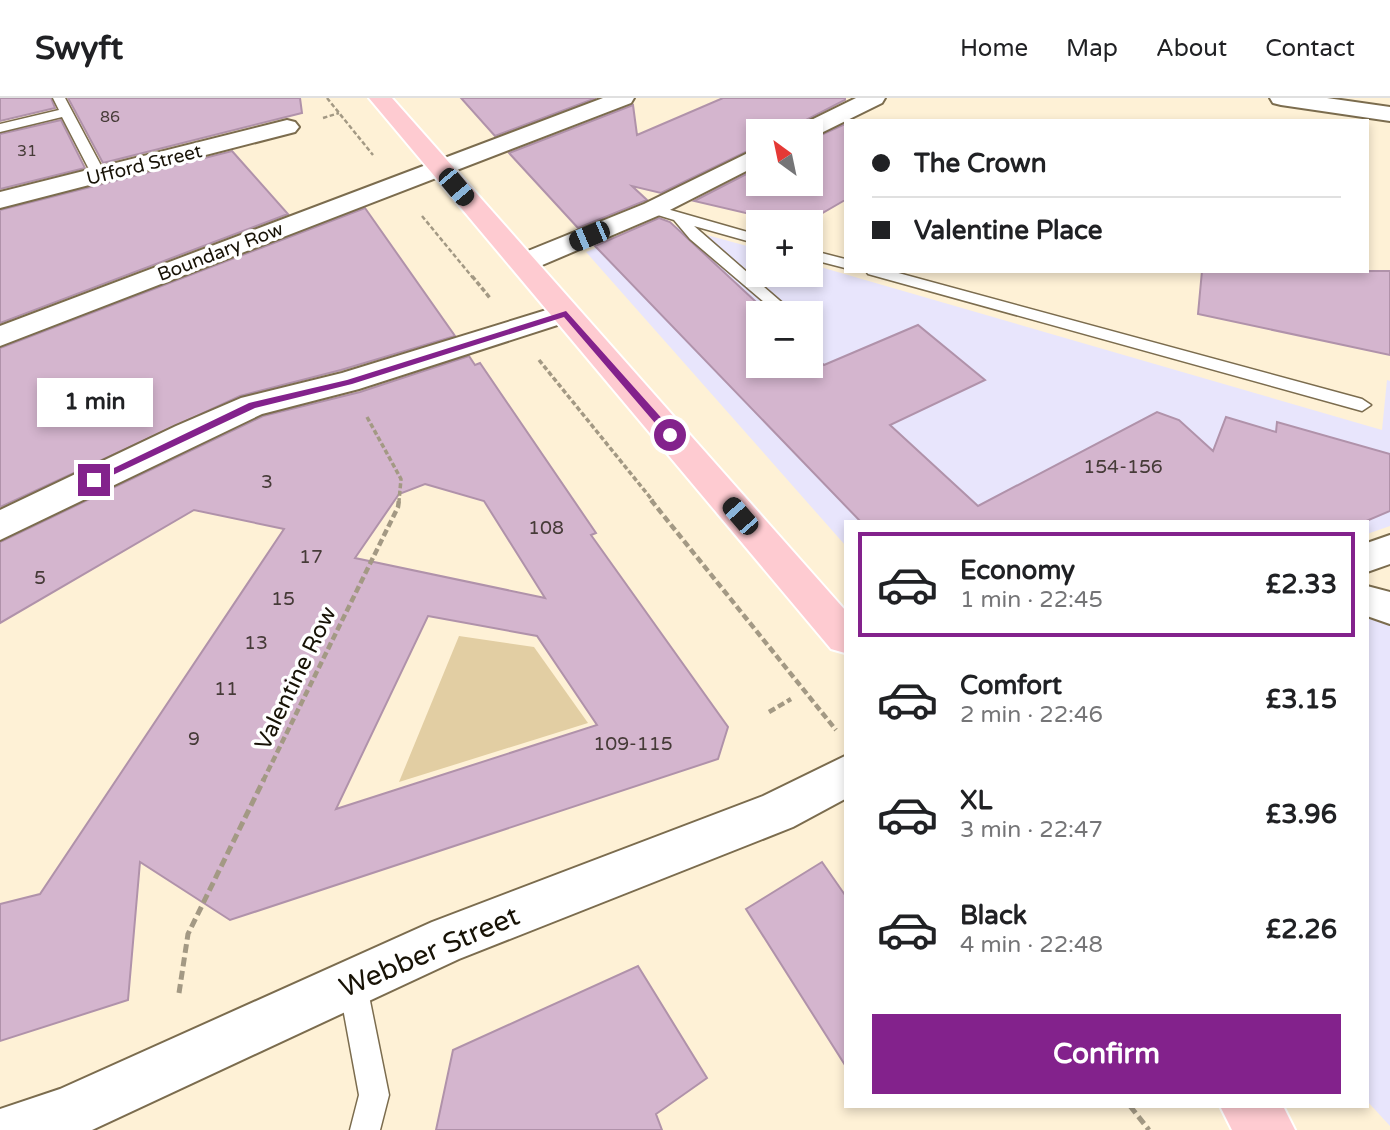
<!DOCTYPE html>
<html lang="en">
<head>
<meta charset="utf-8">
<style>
  body { margin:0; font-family:"Varela Round",sans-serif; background:#f2f2f2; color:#202124; height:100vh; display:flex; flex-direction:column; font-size:26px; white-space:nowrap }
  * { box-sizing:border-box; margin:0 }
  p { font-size:23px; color:#757577 }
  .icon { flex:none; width:38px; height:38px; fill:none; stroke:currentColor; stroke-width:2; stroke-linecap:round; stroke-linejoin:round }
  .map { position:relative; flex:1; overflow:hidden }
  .details { position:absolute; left:844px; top:422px; width:525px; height:588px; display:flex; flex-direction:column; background:#fff; border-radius:0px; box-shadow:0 4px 10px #0003 }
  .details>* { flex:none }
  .guide { position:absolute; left:844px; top:21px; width:525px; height:154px; border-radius:0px; box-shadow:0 4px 10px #0003; display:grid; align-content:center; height:154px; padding:0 28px; background:#fff }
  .needle { width:46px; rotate:327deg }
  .fabs { position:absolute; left:746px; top:21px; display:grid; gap:14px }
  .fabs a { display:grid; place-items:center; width:77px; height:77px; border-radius:0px; background:#fff; box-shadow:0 4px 10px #0003; font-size:35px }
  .end { position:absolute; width:32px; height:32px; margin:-16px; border:9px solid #83228c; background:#fff; box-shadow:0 0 0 4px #fff }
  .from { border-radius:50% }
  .bubble { position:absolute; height:49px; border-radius:0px; background:#fff; box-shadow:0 4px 10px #0003; font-size:23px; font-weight:700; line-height:49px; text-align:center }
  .car { position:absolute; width:21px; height:42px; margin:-21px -10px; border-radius:9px; box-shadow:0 0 5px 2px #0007; background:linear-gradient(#222 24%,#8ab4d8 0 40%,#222 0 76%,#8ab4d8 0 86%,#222 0) }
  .guide b { display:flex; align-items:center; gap:24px; height:66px; font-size:26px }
  .guide b+b { border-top:2px solid #e0e0e0 }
  .guide i { width:18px; height:18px; background:#202124 }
  ul { padding:12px 0 0; list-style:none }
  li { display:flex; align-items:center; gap:21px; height:105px; margin:0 14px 10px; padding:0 14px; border:4px solid transparent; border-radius:0px }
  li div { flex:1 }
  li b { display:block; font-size:26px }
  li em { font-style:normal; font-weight:700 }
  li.current { border-color:#83228c }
  li>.icon { width:63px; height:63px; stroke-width:1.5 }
  .button { display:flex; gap:14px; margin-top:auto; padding:14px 28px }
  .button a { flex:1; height:80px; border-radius:0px; background:#83228c; color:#fff; font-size:28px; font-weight:700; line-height:80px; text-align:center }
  header { display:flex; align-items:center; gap:42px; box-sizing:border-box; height:98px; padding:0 35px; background:#fff; border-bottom:2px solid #e0e0e0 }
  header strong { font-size:33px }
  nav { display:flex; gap:38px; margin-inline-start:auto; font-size:24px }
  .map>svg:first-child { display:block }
  .commercial { fill:#e8e5fc; fill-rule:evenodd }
  .green { fill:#e2cea3 }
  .building { fill:#d4b5ce; stroke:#b092aa; stroke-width:2; fill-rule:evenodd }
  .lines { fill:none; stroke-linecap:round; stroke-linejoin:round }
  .lane-casing { stroke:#7b6c4e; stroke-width:3 }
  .street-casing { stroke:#7b6c4e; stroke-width:4 }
  .primary-casing { stroke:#fff; stroke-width:4 }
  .path-far3 { stroke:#a39984; stroke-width:2.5; stroke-dasharray:4.5 2.5; stroke-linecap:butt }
  .path-far2 { stroke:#a39984; stroke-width:3.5; stroke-dasharray:5 2.5; stroke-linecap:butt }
  .path-far1 { stroke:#a39984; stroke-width:4.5; stroke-dasharray:7 3.5; stroke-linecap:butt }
  .path { stroke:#a39984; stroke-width:5; stroke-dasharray:9 4.5; stroke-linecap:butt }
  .lane { fill:#fff; fill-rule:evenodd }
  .street { fill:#fff; fill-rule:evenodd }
  .primary { fill:#fecbd1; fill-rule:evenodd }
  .route { fill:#83228c }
  .labels { text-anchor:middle; stroke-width:7; stroke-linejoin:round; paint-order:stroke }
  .far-number-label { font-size:16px; fill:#463b38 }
  .far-street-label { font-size:19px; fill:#171206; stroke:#fff }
  .number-label { font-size:19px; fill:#463b38 }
  .street-label { font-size:23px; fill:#171206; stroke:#fff }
  .near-street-label { font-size:28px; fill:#171206; stroke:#fff }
</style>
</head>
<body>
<header>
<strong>Swyft</strong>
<nav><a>Home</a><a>Map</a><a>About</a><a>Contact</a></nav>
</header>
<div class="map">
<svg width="1390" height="1032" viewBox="0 0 1390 1032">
  <rect width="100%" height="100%" fill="#fef1d6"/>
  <path class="commercial" d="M659,124L758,151V177H810V166L1382,332L1387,282L1390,283V428L1367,436V424H845V447L586,154ZM758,215H810V268H758Z
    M1367,520L1390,527V1028L1367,1003Z"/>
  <path class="green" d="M459,538L534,549L588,625L399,684Z"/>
  <path class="building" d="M0,0H51L55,10L0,23Z
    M68,0H300L302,15L103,65Z
    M461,0H596L495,38Z
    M723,0H845V2L798,26L792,33H758V48L661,95L632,88L647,102L578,130L509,55L633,7L637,37Z
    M61,22L85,70L0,91V36Z
    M845,26V102L807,124H785L694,103L758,70V86H810V42Z
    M232,53L288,116L0,225V112Z
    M365,110L455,238L341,272L240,298L0,409V250Z
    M659,120L670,124L768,215H758V268H810V255L824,267L918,227L985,282L890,327L978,408L1157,314L1179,322L1213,353L1226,319L1276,334L1277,324L1390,356V413L1364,424H861L595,148Z
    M1202,173H1390V257L1198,216Z
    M469,258L475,267L480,265L596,435L591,437L728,629L718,661L230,822L140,764L128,902L0,943V806L40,796L284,431L194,412L0,525V444L263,318L360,294ZM425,386L484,403L545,500L355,460L399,396ZM428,518L537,538L597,627L336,711Z
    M822,764L845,797V967L746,811Z
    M638,868L707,980L656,1016L662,1032H436L453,952Z"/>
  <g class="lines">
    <g class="lane-casing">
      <path id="lane" d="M53,0H65L106,77L104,80H94L92,77L62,19L0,34V26L59,12Z
        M653,107L758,137V146L694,128L794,215H777L690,141L674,122L648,114L646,111Z
        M810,152L845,161V170L810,161Z
        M866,173H891L1362,301L1371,307L1362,313L868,176Z
        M352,869L362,873L366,883L389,997L380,1032H350L359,997L338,883L342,873Z"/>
    </g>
    <g class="street-casing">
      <path id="street" d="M603,0H634L631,5L0,248V228Z
        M856,0H885L882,5L815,38L810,39V33H795L799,28Z
        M1270,0H1327L1390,9V23L1281,7L1273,5Z
        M287,22L295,24L299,29L295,34L0,110V94Z
        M758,50V67L662,116L533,171L523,173L513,171L509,165L513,159L644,106Z
        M566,206L576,209L581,215L576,221L359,291L262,316L0,442V412L176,328L241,300L342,275Z
        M1390,437V466L1367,474V445Z
        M1367,488L1390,494V526L1367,518Z
        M845,658V701L793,729L459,861L92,1032H0V1011L60,991L432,824L763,698Z"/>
    </g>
    <g class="primary-casing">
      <path id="primary" d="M369,0H392L845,512V555L831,551Z
        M1220,1008H1283L1295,1032H1232Z"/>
    </g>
    <path class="path-far3" d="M327,0L373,57
      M323,20L339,15
      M422,118L473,180"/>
    <path class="path-far2" d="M472,178L490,200
      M539,262L653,403
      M367,319L401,381L399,403"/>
    <path class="path-far1" d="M651,402L836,632
      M769,614L791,601
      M263,683L398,409L399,402"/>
    <path class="path" d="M179,895L188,836L264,681
      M1130,1008L1149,1032"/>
    <use href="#lane" class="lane"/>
    <use href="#street" class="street"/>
    <use href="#primary" class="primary"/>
  </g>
  <path class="route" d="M566,213L674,334V339H667L564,219L352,286L255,310L98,384L89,382L249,305L347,282Z"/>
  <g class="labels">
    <g class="far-number-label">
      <text x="110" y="24">86</text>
      <text x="27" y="58">31</text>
    </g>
    <g class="far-street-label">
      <text transform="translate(144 66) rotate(-14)" y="7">Ufford Street</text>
      <text transform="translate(220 153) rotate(-21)" y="7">Boundary Row</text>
    </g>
    <g class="number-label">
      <text x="1123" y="375">154-156</text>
      <text x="267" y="390">3</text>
      <text x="546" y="436">108</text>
      <text x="311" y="465">17</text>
      <text x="40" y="486">5</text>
      <text x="283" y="507">15</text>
      <text x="256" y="551">13</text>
      <text x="226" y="597">11</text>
      <text x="194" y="647">9</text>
      <text x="633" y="652">109-115</text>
    </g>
    <g class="street-label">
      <text transform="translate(295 580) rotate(-64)" y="8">Valentine Row</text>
    </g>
    <g class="near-street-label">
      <text transform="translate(429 853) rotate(-23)" y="10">Webber Street</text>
    </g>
  </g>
</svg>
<div class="fabs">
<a><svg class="needle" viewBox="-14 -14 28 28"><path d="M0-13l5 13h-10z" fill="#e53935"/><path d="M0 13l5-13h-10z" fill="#757577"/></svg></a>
<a>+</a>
<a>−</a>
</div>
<i class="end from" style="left:670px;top:337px"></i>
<i class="end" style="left:94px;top:382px"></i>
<div class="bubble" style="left:37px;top:280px;width:116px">1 min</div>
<i class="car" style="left:456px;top:89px;rotate:140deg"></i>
<i class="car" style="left:589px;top:138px;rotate:247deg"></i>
<i class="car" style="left:740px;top:418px;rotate:319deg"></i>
<div class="guide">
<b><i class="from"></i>The Crown</b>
<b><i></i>Valentine Place</b>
</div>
<section class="details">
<ul>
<li class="current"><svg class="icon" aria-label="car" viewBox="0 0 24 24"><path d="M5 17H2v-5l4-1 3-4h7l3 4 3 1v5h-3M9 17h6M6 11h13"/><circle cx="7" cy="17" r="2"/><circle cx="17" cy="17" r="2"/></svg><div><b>Economy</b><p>1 min · 22:45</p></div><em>£2.33</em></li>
<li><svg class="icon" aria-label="car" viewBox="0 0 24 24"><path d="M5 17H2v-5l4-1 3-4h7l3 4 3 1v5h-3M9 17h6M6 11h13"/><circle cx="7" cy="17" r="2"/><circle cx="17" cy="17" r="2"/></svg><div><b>Comfort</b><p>2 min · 22:46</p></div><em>£3.15</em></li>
<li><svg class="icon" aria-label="car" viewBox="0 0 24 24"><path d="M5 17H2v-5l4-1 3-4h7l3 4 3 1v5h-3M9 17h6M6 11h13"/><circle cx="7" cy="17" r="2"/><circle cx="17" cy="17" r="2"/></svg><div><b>XL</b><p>3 min · 22:47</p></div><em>£3.96</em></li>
<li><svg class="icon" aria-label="car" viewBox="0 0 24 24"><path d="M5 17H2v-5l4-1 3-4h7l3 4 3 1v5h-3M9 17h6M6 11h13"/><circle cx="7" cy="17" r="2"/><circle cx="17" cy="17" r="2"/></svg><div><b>Black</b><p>4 min · 22:48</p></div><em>£2.26</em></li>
</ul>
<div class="button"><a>Confirm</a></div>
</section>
</div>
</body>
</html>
